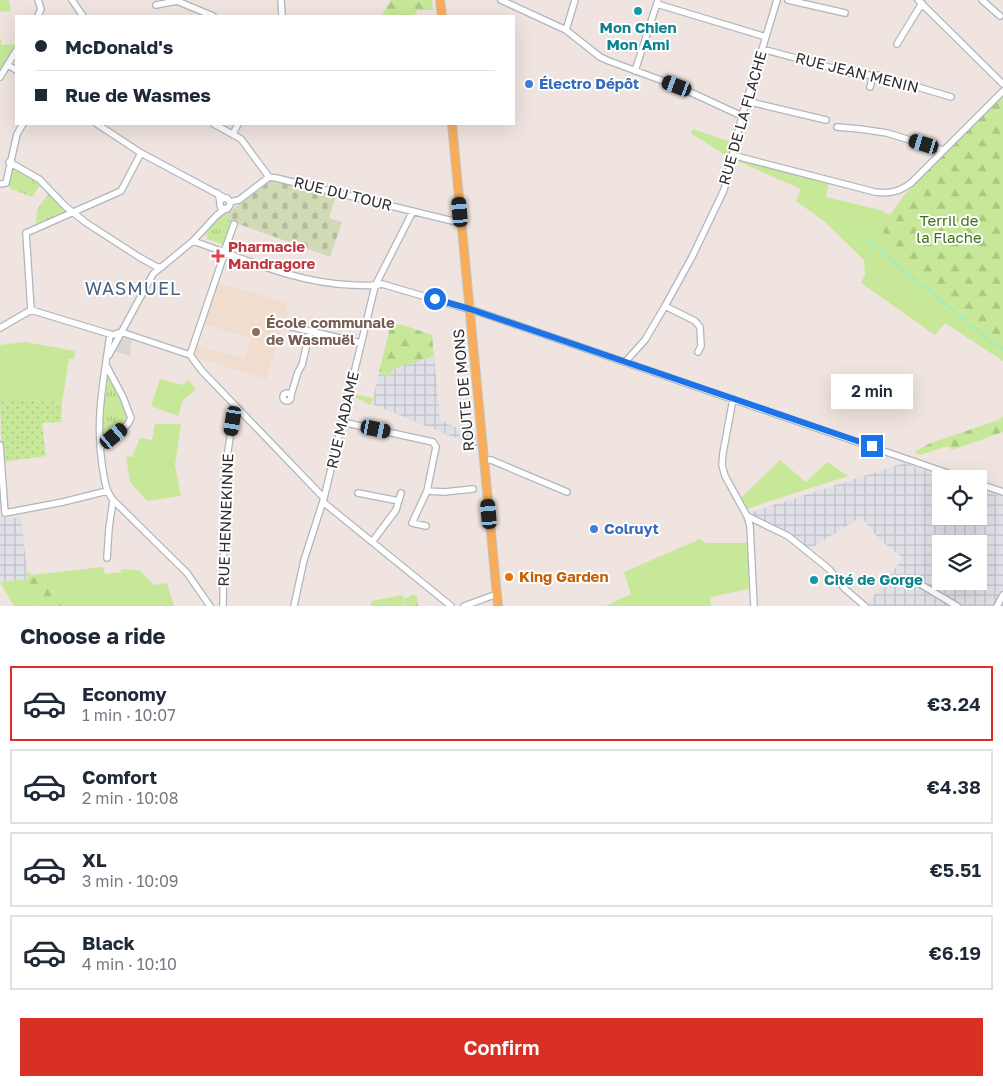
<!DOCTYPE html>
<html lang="en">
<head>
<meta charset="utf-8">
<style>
  body { margin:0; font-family:"Golos Text",sans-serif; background:#f2f2f3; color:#1f2937; height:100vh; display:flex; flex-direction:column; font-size:19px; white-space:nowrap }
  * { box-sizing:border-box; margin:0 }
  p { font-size:16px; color:#747a83 }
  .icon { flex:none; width:28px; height:28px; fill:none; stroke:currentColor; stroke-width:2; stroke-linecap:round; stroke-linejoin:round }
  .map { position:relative; height:606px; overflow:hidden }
  .side { display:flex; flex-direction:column; background:#fff; flex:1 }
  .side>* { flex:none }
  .guide { position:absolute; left:15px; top:15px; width:500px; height:110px; border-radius:0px; box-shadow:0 5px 20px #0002; display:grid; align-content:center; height:110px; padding:0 20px; background:#fff }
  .controls { position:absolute; left:932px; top:470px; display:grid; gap:10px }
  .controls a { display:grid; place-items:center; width:55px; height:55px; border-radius:0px; background:#fff; box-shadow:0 5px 20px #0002; font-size:25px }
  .end { position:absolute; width:22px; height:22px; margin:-11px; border:6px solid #1a73e8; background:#fff; box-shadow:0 0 0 2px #fff }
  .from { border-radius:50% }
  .bubble { position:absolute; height:35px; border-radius:0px; background:#fff; box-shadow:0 5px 20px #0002; font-size:16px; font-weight:600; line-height:35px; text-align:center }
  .car { position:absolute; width:15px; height:30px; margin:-15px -8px; border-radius:6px; box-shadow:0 0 4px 1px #0007; background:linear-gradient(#222 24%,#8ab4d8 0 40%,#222 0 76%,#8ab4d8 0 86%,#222 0) }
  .guide b { display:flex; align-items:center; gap:18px; height:48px; font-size:19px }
  .guide b+b { border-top:1px solid #e0e1e3 }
  .guide i { width:12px; height:12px; background:#1f2937 }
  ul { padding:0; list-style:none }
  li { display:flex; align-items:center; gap:15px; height:75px; margin:0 10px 8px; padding:0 10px; border:2px solid #e0e1e3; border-radius:0px }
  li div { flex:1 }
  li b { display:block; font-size:19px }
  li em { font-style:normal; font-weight:600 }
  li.current { border-color:#d93025 }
  li>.icon { width:45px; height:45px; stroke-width:1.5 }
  h2 { padding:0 20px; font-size:22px; line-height:60px }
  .action { display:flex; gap:10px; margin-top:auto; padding:10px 20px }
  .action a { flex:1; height:58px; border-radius:0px; background:#d93025; color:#fff; font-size:20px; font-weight:600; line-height:58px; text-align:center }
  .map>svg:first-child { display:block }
  .industrial { fill:url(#industrial-grid); fill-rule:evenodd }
  .education { fill:#f1ddce }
  .grass { fill:#c7e899 }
  .forest { fill:url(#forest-firs) }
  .cemetery { fill:url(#cemetery-stones) }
  .park { fill:url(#park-tufts) }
  .garden { fill:url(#garden-dots) }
  .plaza { fill:#dbd6d2 }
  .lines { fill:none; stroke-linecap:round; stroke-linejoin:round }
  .stream { stroke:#6ef3f5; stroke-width:1 }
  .minor-casing { stroke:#afb6bd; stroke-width:8 }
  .major-casing { stroke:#c4c4c4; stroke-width:10 }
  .minor { stroke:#fff; stroke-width:5.5 }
  .major { stroke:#f8ad5b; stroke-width:8 }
  .route { stroke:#1a73e8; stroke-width:6 }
  .culture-dot { fill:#0f9aa8; stroke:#fff; stroke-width:2 }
  .shop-dot { fill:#3f7fe0; stroke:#fff; stroke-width:2 }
  .health-dot { fill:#e0444e; stroke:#fff; stroke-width:2 }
  .education-dot { fill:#8d6e63; stroke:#fff; stroke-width:2 }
  .food-dot { fill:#e8710a; stroke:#fff; stroke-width:2 }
  .labels { text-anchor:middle; stroke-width:4; stroke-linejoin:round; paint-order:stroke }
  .culture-label { font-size:15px; font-weight:bold; fill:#0d838f; stroke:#fff }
  .street-label { font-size:15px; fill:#2d2d2d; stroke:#fff }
  .shop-label { font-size:15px; font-weight:bold; fill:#366cbe; stroke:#fff; text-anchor:start }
  .park-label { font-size:15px; fill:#3f7017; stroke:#fff }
  .health-label { font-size:15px; font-weight:bold; fill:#be3a42; stroke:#fff; text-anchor:start }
  .education-label { font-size:15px; font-weight:bold; fill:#785e54; stroke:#fff; text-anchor:start }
  .food-label { font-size:15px; font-weight:bold; fill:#c56008; stroke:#fff; text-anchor:start }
  .quarter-label { font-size:18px; letter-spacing:1px; fill:#4a6181; stroke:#fff }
</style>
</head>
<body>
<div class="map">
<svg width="1003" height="606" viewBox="0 0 1003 606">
  <defs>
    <pattern id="industrial-grid" width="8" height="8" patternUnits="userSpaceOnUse" patternTransform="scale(1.25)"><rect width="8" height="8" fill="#e0e0e8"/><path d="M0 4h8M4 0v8" fill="none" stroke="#c0c0c7"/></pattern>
    <pattern id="forest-firs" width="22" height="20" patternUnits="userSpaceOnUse" patternTransform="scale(1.25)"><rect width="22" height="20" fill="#c7e899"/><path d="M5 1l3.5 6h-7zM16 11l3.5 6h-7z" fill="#abc784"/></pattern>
    <pattern id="cemetery-stones" width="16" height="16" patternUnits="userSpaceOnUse" patternTransform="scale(1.25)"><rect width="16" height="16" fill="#d0dab5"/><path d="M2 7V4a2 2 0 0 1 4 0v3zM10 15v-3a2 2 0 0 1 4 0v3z" fill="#b3bb9c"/></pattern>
    <pattern id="park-tufts" width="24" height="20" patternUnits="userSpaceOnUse" patternTransform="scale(1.25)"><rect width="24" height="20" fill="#c7e899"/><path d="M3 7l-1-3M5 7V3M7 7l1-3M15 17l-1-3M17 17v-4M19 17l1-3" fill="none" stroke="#abc784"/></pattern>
    <pattern id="garden-dots" width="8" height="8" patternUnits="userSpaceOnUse" patternTransform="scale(1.25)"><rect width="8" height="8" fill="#c7e899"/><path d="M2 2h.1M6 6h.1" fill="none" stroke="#abc784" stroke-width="1.8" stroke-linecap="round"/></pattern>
  </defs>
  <rect width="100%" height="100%" fill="#efe4df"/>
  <path class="industrial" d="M434,356L440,420L447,422V424L482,437L483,449L372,404L379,372L389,377L393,369Z
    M904,463L949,479H941V516H979V489L1003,497V606H869L867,604L903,558L880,540L861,517L808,550L752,517L749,513ZM941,544H979V581H941Z
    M19,516L21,517L28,580L0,582V517L15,518Z"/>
  <path class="education" d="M218,284L287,302L285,310L288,312L266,379L194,357L198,345L244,359L251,338L204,324Z"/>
  <path class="grass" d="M0,0H9L11,11L0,12Z
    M0,37L2,45L16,44L1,69L0,68Z
    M693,129L734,143L731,155L829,181L826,197L880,210L890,215L883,229L885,247L961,311L995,338L1003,343V361L945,323L935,335L861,283L865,275L864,260L825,222L796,201L801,189L730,158L695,136L691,133Z
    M25,342L75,351L74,359H69L62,403L0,398V345Z
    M160,379L183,385L188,380L196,389L183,400L178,416L151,406Z
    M352,394L373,398L371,405L352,396Z
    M155,424H181L175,465L181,496L147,501L130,482L126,456L132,457L140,438L152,440Z
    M780,460L806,482L827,462L848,476L746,509L740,499Z
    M700,539L705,543H751L753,588L710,597L711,606H605L631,594L624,572Z
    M103,567L105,574L121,572V569L139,570L154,585L167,583L174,606H61L56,595L32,575Z
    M18,580L40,606H14L0,582Z
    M403,595L404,606H371V601Z"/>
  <path class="forest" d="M391,0H432L433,10H417L416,14L420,16H381Z
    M1003,96V343L995,338L961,311L885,247L883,229L890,215L905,194Z
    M391,323L406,326L432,335L434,356L393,369L389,377L379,372Z
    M1003,416V432L952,450L948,446L920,455L914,452L931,443L998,420Z
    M27,571L56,595L61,606H40L18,580L28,579Z
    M414,594L417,597L418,606H405L404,599Z"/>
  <path class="cemetery" d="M271,181L336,195L329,218L342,222L330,257L233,222L226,218V214Z"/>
  <path class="park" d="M14,169L40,185L32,197L11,189L8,184Z
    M49,193L67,211L36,224L37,210Z
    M221,214H226V218L233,222L224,245L207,239V235L205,234Z
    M106,374H109L122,399L127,420L126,423L103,443H101Z"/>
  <path class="garden" d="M0,398L62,403L61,422L42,423L46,456L2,462Z"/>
  <path class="plaza" d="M122,337L132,340L130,356L114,351Z"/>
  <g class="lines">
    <path class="stream" d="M862,236L995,345L1003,349"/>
    <g class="minor-casing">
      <path id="minor" d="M38,0L41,9L38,16
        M72,0L83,16
        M281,0L282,16
        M501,0L566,30L600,57L609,61L677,86L742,116
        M788,0L845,13
        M918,0L1003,84
        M982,0L1000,16
        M657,4L766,37
        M156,5L177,1L213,16
        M566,30L575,0
        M897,44L922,3
        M762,49L858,75H878L951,97
        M8,65L16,70
        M635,71L658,0
        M0,77L16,51
        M870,87L873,76
        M746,101L826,120
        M97,124L141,153L225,198
        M214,124L241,139L269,177
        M837,127L860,129L887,133L943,150
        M233,134L238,124
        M732,155L875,192C889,194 899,192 911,183L1003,91
        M9,162L39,179L65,206L85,222L139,257L157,267H162
        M0,184L6,183L17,134L23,124
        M217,193C222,198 218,202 221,208L227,209L230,205V202L227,198L222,199L220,201
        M230,202L239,200L269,177L276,178L461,223
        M193,241C245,259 296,283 352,285C362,285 372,287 382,284L464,308L470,309L965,479
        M224,252L234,224
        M665,306L695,321L700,327L701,346L698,352
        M31,310L26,233L121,191L141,153
        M31,310L113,335L121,332
        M284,325L361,343
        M0,328L31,310
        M121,332L190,355L202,371L324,498
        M110,334C104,379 95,419 102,464C104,477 105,490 113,500L187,573L210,606
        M109,355L153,274L193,241L217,215L225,209
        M190,355L225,252
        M625,362L645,340L665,306L692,257L724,190L742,116L777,0
        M283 397a4 4 0 1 1 8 0a4 4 0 1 1-8 0Z
        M291,395L298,372L302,365L310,331
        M733,399L723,453L722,465L725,476L747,516L788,536L829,569L845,589L865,606
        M342,422L433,442L436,447L427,491L412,523L426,526
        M0,445L5,513L63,502L107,491
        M100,448L128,424L131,418L123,397L107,367
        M484,460H491L567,492
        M979,484L1003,492
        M427,491L444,492L473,489
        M358,493L399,501
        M323,502L451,606
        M747,516L750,526L754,606
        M372,542L396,510L401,493
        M107,558L109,528L113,500
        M920,584L957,606
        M223,606L225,470L235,405
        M294,606L304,560L324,498L375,286L413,211
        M464,606L497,594
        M997,606L1003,595"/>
    </g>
    <g class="major-casing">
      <path id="major" d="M440,0L442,16
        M452,124L498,606"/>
    </g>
    <use href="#minor" class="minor"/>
    <use href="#major" class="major"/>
  </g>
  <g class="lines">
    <path class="route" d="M435,299L470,309L872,446"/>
  </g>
  <g class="culture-dot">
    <circle cx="638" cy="11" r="5"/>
    <circle cx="814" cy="580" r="5"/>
  </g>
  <g class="shop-dot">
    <circle cx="529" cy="84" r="5"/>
    <circle cx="594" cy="529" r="5"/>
  </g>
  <path class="health-dot" d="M215.5 248.5h5v5h5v5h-5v5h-5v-5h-5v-5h5z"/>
  <circle class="education-dot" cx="256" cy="332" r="5"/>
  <circle class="food-dot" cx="509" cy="577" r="5"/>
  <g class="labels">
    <g class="culture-label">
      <text x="638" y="33">Mon Chien<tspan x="638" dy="17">Mon Ami</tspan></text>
      <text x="824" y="585" text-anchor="start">Cité de Gorge</text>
    </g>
    <g class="street-label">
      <text transform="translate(857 73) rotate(14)" y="5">RUE JEAN MENIN</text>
      <text transform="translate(743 118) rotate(-74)" y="5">RUE DE LA FLACHE</text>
      <text transform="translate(343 194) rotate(14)" y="5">RUE DU TOUR</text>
      <text transform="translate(464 390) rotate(-95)" y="5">ROUTE DE MONS</text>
      <text transform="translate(343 420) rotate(-77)" y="5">RUE MADAME</text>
      <text transform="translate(226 520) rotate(-88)" y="5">RUE HENNEKINNE</text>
    </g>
    <g class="shop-label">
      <text x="539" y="89">Électro Dépôt</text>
      <text x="604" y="534">Colruyt</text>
    </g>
    <g class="park-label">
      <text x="949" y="226">Terril de<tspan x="949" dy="17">la Flache</tspan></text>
    </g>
    <g class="health-label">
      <text x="228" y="252">Pharmacie<tspan x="228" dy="17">Mandragore</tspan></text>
    </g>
    <g class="education-label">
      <text x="266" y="328">École communale<tspan x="266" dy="17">de Wasmuël</tspan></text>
    </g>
    <g class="food-label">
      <text x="519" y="582">King Garden</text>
    </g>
    <g class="quarter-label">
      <text x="133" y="295">WASMUEL</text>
    </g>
  </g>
</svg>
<div class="controls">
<a><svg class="icon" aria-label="locate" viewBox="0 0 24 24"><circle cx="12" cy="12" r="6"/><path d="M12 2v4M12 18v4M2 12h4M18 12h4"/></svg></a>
<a><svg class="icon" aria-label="layers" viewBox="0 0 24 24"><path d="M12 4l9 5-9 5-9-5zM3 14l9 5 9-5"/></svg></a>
</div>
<i class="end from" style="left:435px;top:299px"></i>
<i class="end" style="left:872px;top:446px"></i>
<div class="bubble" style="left:831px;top:374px;width:82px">2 min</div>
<i class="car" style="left:677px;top:86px;rotate:291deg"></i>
<i class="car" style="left:924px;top:144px;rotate:287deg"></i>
<i class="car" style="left:460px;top:212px;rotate:355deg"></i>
<i class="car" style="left:233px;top:421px;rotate:189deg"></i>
<i class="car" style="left:376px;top:429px;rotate:102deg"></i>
<i class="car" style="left:114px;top:436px;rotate:50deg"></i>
<i class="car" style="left:489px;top:514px;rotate:355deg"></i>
<div class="guide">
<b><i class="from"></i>McDonald's</b>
<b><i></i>Rue de Wasmes</b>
</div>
</div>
<section class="side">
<h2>Choose a ride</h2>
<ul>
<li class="current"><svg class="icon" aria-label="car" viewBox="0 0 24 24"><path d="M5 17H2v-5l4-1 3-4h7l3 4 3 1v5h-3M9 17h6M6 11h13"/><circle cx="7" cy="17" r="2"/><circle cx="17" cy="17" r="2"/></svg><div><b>Economy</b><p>1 min · 10:07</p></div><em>€3.24</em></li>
<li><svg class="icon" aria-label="car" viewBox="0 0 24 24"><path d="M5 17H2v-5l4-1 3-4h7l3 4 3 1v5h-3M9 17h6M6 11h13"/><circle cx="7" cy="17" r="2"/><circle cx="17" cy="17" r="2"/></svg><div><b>Comfort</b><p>2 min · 10:08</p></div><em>€4.38</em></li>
<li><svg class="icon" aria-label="car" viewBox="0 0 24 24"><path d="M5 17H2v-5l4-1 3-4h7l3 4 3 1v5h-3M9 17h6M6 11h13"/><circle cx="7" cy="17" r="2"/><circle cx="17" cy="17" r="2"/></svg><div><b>XL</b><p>3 min · 10:09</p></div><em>€5.51</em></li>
<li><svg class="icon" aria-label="car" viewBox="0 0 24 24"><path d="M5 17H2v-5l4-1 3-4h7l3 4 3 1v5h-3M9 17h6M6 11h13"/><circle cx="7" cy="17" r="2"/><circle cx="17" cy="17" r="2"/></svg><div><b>Black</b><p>4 min · 10:10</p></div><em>€6.19</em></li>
</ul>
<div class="action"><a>Confirm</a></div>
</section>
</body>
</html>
